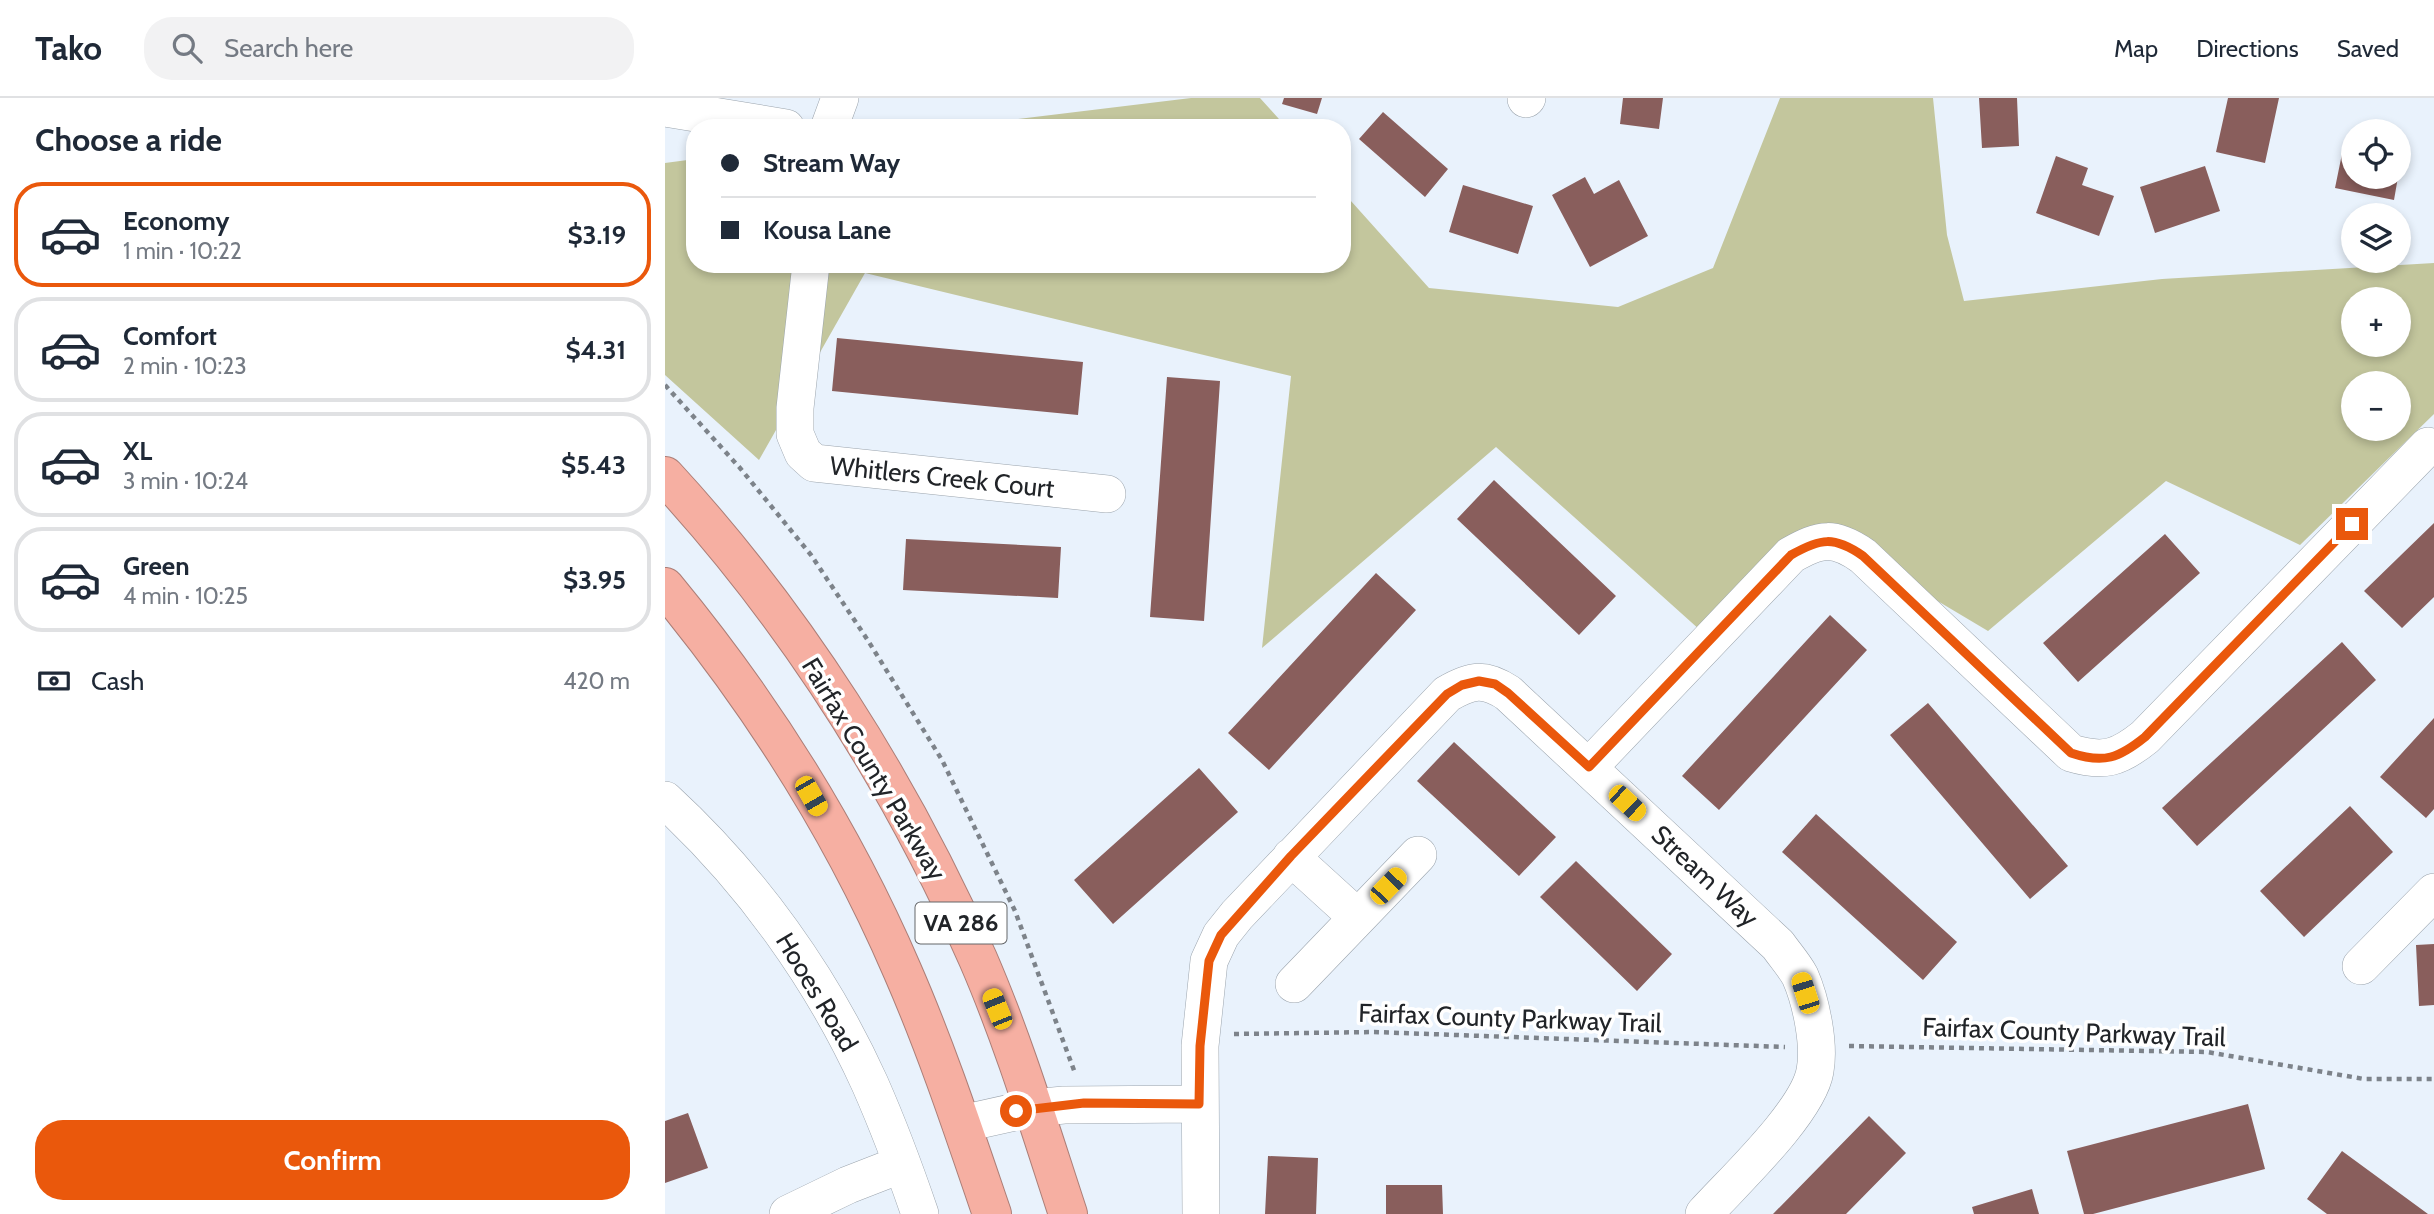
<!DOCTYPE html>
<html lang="en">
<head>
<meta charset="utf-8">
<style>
  body { margin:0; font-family:Cabin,sans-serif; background:#f2f2f3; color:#1f2937; height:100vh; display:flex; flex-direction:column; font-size:26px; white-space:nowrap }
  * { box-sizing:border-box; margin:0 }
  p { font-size:23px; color:#747a83 }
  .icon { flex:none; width:38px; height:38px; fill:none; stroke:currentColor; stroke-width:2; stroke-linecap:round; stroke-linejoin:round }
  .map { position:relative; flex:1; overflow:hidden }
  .sheet { display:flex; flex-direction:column; background:#fff; width:665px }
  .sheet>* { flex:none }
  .top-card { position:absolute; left:21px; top:21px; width:665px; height:154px; border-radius:28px; box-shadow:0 4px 10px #0003; display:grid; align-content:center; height:154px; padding:0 35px; background:#fff }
  .tools { position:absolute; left:1676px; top:21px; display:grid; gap:14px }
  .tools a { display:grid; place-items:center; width:70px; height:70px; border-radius:50%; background:#fff; box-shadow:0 4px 10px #0003; font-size:35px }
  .end { position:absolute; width:32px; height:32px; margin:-16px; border:9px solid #ea580c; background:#fff; box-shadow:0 0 0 4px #fff }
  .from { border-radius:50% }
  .car { position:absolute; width:21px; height:42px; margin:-21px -10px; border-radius:9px; box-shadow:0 0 5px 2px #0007; background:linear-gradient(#f5c518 24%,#345 0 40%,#f5c518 0 76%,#345 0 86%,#f5c518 0) }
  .top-card b { display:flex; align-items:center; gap:24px; height:66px; font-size:26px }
  .top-card b+b { border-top:2px solid #e0e1e3 }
  .top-card i { width:18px; height:18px; background:#1f2937 }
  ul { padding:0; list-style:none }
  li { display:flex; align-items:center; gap:21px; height:105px; margin:0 14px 10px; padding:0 21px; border:4px solid #e0e1e3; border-radius:28px }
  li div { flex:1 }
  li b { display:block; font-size:26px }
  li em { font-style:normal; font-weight:700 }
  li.selected { border-color:#ea580c }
  li>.icon { width:63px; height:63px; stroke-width:1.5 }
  h2 { padding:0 35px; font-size:32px; line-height:84px }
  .pay { display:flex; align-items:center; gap:18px; height:77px; padding:0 35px; font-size:26px }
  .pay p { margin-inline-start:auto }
  .action { display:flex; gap:14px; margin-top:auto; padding:14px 35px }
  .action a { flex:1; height:80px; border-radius:28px; background:#ea580c; color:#fff; font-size:28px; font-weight:700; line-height:80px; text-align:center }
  header { display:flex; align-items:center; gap:42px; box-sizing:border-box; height:98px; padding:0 35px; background:#fff; border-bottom:2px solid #e0e1e3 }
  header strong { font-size:33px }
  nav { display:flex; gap:38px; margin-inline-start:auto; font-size:24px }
  .search { width:490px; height:63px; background:#f2f2f3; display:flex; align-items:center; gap:18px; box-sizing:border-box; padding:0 24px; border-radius:28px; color:#747a83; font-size:26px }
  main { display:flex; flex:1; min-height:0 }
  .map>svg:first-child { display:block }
  .forest { fill:#c3c69d; fill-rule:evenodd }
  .building { fill:#895e5c }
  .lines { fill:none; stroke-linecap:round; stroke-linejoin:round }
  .minor-casing { stroke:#9ba4ad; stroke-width:38 }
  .highway-casing { stroke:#ab7e77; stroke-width:40 }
  .path { stroke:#7d838a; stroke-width:4.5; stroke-dasharray:5 5; stroke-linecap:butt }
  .minor { stroke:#fff; stroke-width:37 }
  .highway { stroke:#f6afa2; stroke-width:38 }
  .route { stroke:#ea580c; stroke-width:9 }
  .labels { text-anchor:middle; stroke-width:7; stroke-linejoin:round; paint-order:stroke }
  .shield { fill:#fff; stroke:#646668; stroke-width:2 }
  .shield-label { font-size:24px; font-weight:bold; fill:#212428 }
  .street-label { font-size:26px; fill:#212428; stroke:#fff }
</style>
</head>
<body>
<header>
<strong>Tako</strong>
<div class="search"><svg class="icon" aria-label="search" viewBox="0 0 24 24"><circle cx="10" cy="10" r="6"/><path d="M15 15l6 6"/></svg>Search here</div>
<nav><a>Map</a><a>Directions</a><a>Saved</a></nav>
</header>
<main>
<section class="sheet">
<h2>Choose a ride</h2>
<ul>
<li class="selected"><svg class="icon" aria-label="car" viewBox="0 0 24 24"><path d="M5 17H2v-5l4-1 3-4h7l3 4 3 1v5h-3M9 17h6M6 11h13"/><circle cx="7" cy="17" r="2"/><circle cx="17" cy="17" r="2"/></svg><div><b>Economy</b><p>1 min · 10:22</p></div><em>$3.19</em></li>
<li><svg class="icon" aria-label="car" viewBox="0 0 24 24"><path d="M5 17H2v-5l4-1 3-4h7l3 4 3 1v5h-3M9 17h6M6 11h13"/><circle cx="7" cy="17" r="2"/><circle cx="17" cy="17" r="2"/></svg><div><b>Comfort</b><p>2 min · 10:23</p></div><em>$4.31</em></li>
<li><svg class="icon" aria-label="car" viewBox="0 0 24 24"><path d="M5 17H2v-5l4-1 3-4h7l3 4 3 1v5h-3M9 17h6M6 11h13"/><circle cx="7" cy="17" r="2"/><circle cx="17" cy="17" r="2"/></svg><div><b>XL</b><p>3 min · 10:24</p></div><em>$5.43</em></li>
<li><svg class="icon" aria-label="car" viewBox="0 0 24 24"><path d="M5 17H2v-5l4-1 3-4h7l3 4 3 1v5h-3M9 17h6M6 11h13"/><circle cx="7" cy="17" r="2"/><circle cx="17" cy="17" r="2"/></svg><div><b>Green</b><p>4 min · 10:25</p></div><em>$3.95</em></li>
</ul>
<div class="pay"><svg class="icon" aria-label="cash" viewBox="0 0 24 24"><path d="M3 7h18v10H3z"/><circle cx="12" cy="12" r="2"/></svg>Cash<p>420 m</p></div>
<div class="action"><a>Confirm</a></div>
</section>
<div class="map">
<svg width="1769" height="1116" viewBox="0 0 1769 1116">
  <rect width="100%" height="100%" fill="#e9f2fc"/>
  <path class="forest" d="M526,0H595L622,30H280Z
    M1115,0H1268L1282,137L1299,203L1497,181L1769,165V316L1635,447L1501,383L1323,533L1155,433L1055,550L831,349L597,550L626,278L200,175L94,362L0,277V65L30,61V166H677V93L764,190L953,209L1048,170ZM1689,201H1734V247H1689ZM1689,285H1734V331H1689Z"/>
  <path class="building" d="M619,0H657L652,16L617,6Z
    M958,0H998L994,31L955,26Z
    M1314,0H1352L1354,48L1317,50Z
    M1563,0H1614L1600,65L1551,54Z
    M718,14L783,71L760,99L694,41Z
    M1678,51L1689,54V79H1733L1729,102L1670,90Z
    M1391,58L1423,70L1417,87L1449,98L1434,138L1371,115Z
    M1540,68L1555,113L1490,135L1475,89Z
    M920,79L929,96L954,82L983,138L925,169L887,97Z
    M798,87L868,108L853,156L784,134Z
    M172,240L418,264L413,317L167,293Z
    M502,279L555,283L539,523L485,519Z
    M829,382L951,498L914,537L792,421Z
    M1769,425V499L1737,530L1699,493Z
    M1500,436L1535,475L1413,584L1378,545Z
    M241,441L396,449L393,500L238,492Z
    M711,475L751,512L604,672L563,635Z
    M1165,517L1202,552L1054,712L1017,678Z
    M1677,544L1711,582L1532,748L1497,710Z
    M1263,605L1403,768L1365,801L1225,637Z
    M1769,620V711L1761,720L1715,679Z
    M789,644L891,739L854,778L752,683Z
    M534,670L573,714L448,826L409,782Z
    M1685,708L1728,754L1639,839L1595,793Z
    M1151,716L1292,844L1258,882L1117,754Z
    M911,763L1007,856L972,893L875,799Z
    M1769,846V907L1754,908L1751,847Z
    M1583,1006L1600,1071L1428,1116H1419L1402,1053Z
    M23,1015L43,1070L0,1085V1023Z
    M1204,1018L1241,1055L1181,1116H1108Z
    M1677,1053L1763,1116H1662L1642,1101Z
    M603,1058L653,1060L651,1116H600Z
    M721,1087H777L778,1116H721Z
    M1367,1091L1374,1116H1309L1307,1109Z"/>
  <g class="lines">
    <g class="minor-casing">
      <path id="minor" d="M861,1L862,0
        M0,10L121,30
        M164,30L175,0
        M146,166L130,310V336L138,355L149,365L442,396
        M924,669L1126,457C1156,440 1169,438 1198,458L1406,655C1439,665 1454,660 1480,639L1763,348
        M0,702C86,781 157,880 205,986C224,1029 240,1072 255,1116
        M626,759L692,819
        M1696,868L1769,794
        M629,886L753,757
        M296,1026L368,1010L399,1007L534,1006
        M123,1116L183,1087L237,1066
        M536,1116L535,948L544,863L556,837L572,817L782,596C806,582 819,579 843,595L1113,847C1120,857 1129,867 1135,878C1146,903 1155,946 1150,973C1143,1014 1068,1084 1039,1116"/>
    </g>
    <g class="highway-casing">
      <path id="highway" d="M0,378C130,519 235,685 313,861C349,944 375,1031 403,1116
        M0,489C95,604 178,735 237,872C272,952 299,1034 327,1116"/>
    </g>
    <path class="path" d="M0,287L75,370L146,457L202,541L277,662L350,813L410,975
      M569,936L709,934L1120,949
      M1184,948L1542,954L1699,981H1769"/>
    <use href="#minor" class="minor"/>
    <use href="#highway" class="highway"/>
  </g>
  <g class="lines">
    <path class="route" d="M351,1013L419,1005L534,1006L535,948L544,863L556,837L626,758L782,596L797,587L814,583L830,586L843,595L924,669L1126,457C1156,440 1169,438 1198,458L1406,655C1439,666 1454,660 1480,639L1687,426"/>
  </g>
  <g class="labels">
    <rect class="shield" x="250.5" y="804.5" width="91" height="41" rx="5"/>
    <g class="shield-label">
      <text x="296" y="833">VA 286</text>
    </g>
    <g class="street-label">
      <text transform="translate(277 379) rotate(6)" y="9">Whitlers Creek Court</text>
      <text transform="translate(209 671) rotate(59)" y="9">Fairfax County Parkway</text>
      <text transform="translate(1040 778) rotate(43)" y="9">Stream Way</text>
      <text transform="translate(152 894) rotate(59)" y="9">Hooes Road</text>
      <text transform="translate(845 920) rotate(2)" y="9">Fairfax County Parkway Trail</text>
      <text transform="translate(1409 934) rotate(2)" y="9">Fairfax County Parkway Trail</text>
    </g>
  </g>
</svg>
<div class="tools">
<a><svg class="icon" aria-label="locate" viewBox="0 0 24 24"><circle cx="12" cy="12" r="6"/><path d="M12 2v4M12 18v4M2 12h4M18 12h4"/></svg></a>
<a><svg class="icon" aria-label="layers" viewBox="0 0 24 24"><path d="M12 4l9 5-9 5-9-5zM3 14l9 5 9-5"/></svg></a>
<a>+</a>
<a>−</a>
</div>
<i class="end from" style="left:351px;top:1013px"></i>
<i class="end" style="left:1687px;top:426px"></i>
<i class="car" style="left:146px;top:698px;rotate:150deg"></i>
<i class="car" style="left:962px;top:705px;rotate:133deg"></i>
<i class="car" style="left:723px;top:788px;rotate:44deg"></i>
<i class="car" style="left:1140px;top:895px;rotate:342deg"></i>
<i class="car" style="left:332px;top:911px;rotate:338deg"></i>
<div class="top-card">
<b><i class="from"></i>Stream Way</b>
<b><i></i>Kousa Lane</b>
</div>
</div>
</main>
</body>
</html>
